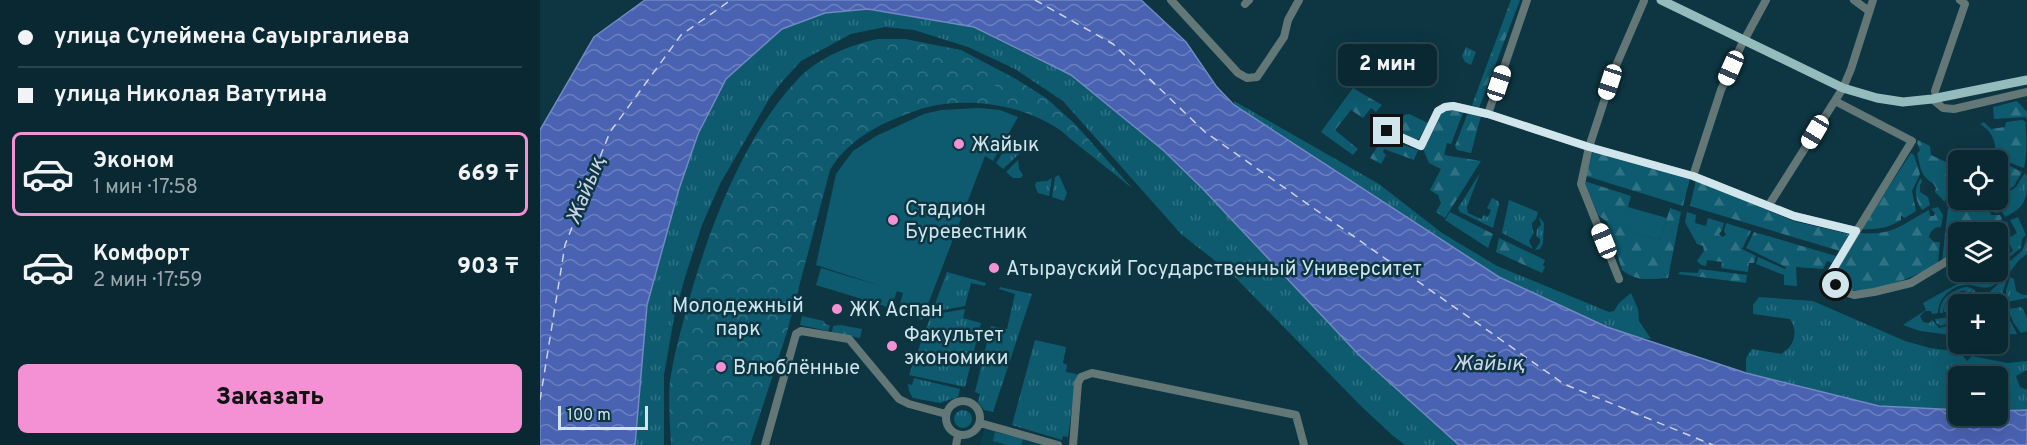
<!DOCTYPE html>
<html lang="ru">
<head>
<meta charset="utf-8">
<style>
  body { margin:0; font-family:Overpass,sans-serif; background:#13303a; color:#f1f3f6; height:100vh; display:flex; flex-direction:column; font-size:22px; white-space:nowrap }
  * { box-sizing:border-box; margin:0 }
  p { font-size:20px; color:#99a6ac }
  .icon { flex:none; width:33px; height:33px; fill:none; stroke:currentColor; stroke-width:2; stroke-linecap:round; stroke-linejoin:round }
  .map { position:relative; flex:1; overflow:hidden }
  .sheet { display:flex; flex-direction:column; background:#0a2832; width:540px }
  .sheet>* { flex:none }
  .guide { display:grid; align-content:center; height:132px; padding:0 18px; background:#0a2832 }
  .controls { position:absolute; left:1408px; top:150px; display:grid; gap:12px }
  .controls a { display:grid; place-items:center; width:60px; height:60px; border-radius:9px; background:#0a2832; box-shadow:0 6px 24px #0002,0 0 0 2px #2a444d; font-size:30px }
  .scale { position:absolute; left:18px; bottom:15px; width:90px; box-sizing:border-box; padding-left:6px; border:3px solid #d0e5ec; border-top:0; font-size:16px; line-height:21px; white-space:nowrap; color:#d0e5ec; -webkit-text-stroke:4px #0d3642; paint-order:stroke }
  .end { position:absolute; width:27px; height:27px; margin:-14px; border:8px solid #d0e5ec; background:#111; box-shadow:0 0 0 3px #111 }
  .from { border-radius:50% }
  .bubble { position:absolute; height:42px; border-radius:9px; background:#0a2832; box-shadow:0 6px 24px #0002,0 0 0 2px #2a444d; font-size:20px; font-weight:800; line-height:42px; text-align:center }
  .car { position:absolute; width:18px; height:36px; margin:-18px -9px; border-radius:8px; box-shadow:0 0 4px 2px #0007; background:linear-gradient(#fff 24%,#345 0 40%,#fff 0 76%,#345 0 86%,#fff 0) }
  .guide b { display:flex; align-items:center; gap:21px; height:57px; font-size:22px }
  .guide b+b { border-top:2px solid #2a444d }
  .guide i { width:15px; height:15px; background:#f1f3f6 }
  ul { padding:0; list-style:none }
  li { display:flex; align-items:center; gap:18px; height:84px; margin:0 12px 9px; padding:0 6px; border:3px solid transparent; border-radius:9px }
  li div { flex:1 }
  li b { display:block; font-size:22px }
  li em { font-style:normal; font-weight:800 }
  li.active { border-color:#f491d4 }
  li>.icon { width:54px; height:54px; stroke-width:1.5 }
  .cta { display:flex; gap:12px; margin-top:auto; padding:12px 18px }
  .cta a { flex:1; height:69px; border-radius:9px; background:#f491d4; color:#111; font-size:24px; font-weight:800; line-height:69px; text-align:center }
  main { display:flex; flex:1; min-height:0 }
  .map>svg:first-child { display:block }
  .built { fill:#08404f }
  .grass { fill:url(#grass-tufts) }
  .forest { fill:url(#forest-firs) }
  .park { fill:url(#park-crowns) }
  .garden { fill:#0e5b6f }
  .water { fill:url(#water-waves); stroke:#7289c3; stroke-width:1.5 }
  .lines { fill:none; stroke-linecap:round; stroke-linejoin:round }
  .ferry { stroke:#ccd4ea; stroke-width:1.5; stroke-dasharray:8 6; stroke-linecap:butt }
  .minor { stroke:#647777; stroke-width:8 }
  .major { stroke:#95bcbd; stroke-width:9 }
  .route { stroke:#d0e5ec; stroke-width:8 }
  .poi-dot { fill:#f491d4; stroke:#0d3642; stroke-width:2 }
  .labels { text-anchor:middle; stroke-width:5; stroke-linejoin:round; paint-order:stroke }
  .poi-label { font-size:20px; fill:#d0e5ec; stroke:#0d3642; text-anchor:start }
  .park-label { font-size:20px; fill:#cce7f1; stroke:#0d3642 }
  .water-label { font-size:21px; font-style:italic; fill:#ccd4ea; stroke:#0d3642 }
</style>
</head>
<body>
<main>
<section class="sheet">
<div class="guide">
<b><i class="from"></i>улица Сулеймена Сауыргалиева</b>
<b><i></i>улица Николая Ватутина</b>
</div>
<ul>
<li class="active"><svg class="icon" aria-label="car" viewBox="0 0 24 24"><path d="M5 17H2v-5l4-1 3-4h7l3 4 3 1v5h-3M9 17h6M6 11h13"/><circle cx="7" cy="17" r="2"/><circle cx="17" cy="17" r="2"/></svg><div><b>Эконом</b><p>1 мин · 17:58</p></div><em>669 ₸</em></li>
<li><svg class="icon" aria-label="car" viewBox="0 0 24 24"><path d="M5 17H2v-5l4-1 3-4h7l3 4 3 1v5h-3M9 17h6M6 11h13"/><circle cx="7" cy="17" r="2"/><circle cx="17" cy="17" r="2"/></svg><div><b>Комфорт</b><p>2 мин · 17:59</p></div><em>903 ₸</em></li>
</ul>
<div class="cta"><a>Заказать</a></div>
</section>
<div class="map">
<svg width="1487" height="445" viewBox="0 0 1487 445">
  <defs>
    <pattern id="grass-tufts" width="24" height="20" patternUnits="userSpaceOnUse" patternTransform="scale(1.5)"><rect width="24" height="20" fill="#0e5b6f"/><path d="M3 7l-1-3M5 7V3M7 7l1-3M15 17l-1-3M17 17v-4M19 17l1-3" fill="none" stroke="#307284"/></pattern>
    <pattern id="forest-firs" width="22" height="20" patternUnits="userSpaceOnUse" patternTransform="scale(1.5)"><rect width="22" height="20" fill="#0e5b6f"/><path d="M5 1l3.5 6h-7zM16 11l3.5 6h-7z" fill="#307284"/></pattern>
    <pattern id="park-crowns" width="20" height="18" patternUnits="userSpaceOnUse" patternTransform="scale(1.5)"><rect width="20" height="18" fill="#0e5b6f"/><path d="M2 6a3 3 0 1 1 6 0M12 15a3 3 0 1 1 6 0" fill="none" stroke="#307284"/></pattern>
    <pattern id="water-waves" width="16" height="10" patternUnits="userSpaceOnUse" patternTransform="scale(1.5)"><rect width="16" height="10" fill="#4962b1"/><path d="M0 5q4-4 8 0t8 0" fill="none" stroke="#6b80bf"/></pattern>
  </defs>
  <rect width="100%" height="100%" fill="#0d3642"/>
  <path class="built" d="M445,428L504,443V445H440Z"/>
  <path class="grass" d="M328,9L434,27L531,75L623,150L663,189L819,355L919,445H865L852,435L821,406L692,274L641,234L523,101L475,69L428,47L374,30L345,27L311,34L261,61L241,83L229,99L180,184L162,225L145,277L134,318L124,375V445H95L107,305L139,189L158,135L186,79L242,29L285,13Z
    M926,47L936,52L931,65L925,62L922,56Z
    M694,101L839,184L902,233L957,266L1069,312L1074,311L1079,303L1091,293L1098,309L1099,321L1111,339L1095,337L1068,327L959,277L694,105Z
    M479,151V154L463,169L456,163L462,154Z
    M478,160L479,169L483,175L481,178H473L466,172Z
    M940,173L927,207L928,213L941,219L944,215L948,217L951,210L947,208L952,198L958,201L959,204L953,228L920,212L918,208Z
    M519,175L527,193L524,201L512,197L515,177Z
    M1487,177C1487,199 1486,207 1465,217L1462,212L1468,207Z
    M512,178L509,196L498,193L495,186L496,182L507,181Z
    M969,200L998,212L996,219L992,223C993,237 996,228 989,241L993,249L962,233Z
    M999,217L1004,223L1003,243L1000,249L995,250L1000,242V239L996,236L997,229L1001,225Z
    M1478,217L1486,235L1482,239L1481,248L1468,258L1467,255L1473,251L1460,224H1466L1467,221L1468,225L1466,226L1471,237L1477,233L1470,220Z
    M1487,237V254L1479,260L1469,273L1467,272L1469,262L1483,250Z
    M407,272L446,283L445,286L431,283L425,306L392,312Z
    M1439,272H1454L1456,275L1463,274C1460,279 1456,285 1450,287C1443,289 1437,286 1431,285C1414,283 1398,297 1398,313L1392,314L1391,311H1385L1380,316L1383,322L1389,323L1392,320L1399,328L1414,324L1419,326V336L1380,331L1363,325L1386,310L1383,303Z
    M1465,275L1468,276L1463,291V303L1444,304C1446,290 1459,287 1465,275Z
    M1470,277L1474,279L1476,291L1483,295H1487V298L1467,302L1466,291Z
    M460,287L492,294L453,412L444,410L438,402L440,394L435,392L451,326L467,329L475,294L459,289Z
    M1425,287C1436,286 1438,295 1441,304H1439L1434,293C1420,286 1404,297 1403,313H1400C1400,298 1411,291 1425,287Z
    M1219,297L1273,301L1365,341L1390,348L1420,352L1427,361L1432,356L1467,363L1487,361V370L1476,376L1480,387L1487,390V410L1458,411V376H1419V410L1339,406L1206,373V358L1212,349L1241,354C1254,347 1259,332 1250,319L1213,314V305Z
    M1482,307L1487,318V331L1481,333L1473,322L1468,309Z
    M425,309L423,318L441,323L425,387L369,375L391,315Z
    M1464,309L1477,334L1458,335V329L1461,330L1464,326L1463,323L1458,322V310Z
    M1419,316V323L1411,322L1401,326L1396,323L1395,319Z
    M495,340L526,347L523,363L527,365L526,372L537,374L528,437L523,436L522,440L472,425Z
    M374,378L420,389L418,397L400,403L373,398L369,391L368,384L372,385Z
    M414 419a9 9 0 1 1 18 0a9 9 0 1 1-18 0Z"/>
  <path class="forest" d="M971,0H980L939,108L932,105Z
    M813,88L842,105L836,112L831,108L823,118L811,110L795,130L818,149L813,155L781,132Z
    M1477,101L1487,112V120L1486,117L1454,119L1453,107Z
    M912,109L923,111V113L911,144L907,143L904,155L941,161L905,218L896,212L901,203L898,195L890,190L901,169L889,163L883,149L899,115L903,111Z
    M931,113L941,116L931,153L917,150L915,146L927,115Z
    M869,114L888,123L879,139H876C859,132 852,133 864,115Z
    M1482,120L1485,121C1487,134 1487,156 1484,168L1460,159L1459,161L1482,172L1474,186L1458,197V160H1453C1459,147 1453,131 1440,124L1444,122L1451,129L1465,127L1466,122Z
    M843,138L878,150L874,160L844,149L843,152L846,155L841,164L830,158Z
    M1378,140L1390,146L1391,155L1419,168V200H1445L1446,203L1425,207L1409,203L1414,171H1410L1405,202L1395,192L1396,188L1393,183C1380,176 1381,167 1377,154L1380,150L1377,143Z
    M1053,151L1150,178L1143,206L1046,176Z
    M1371,153L1374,155L1380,174L1372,191L1376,211L1365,218L1361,215V220C1348,228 1336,230 1321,229Z
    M1485,173L1487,177C1479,189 1471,212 1455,213L1452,204L1476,187Z
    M1381,178L1382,182L1380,185V192L1388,197L1390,205L1382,210C1375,200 1373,188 1381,178Z
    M1156,180L1253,221L1309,234L1300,251L1150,206Z
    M1044,181L1091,196L1082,228L1120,240L1130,208L1141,212L1128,278C1111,279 1096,282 1082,270L1067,222L1058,215Z
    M1398,207L1403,215L1401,227C1394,227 1391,230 1389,237L1394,242H1400L1398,264C1374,276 1334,296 1307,289L1294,275L1319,233C1353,236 1361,225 1389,210L1390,216H1394L1395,213L1391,209Z
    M1448,207L1451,215H1460L1462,219L1443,232H1419V249L1402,261L1408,208L1425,211Z
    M910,212L953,234L948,248L905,220Z
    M1147,212L1156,215L1155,223L1166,226L1168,218L1184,223L1182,230L1179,234L1182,237L1186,235L1184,231L1186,223L1211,231L1202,249L1216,256L1214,263H1209L1208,272L1181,268L1182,262L1167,260L1166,266L1161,265L1157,261L1164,251L1163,246L1157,244L1145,222Z
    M1214,232L1296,256L1292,263L1287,261L1283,269L1256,267L1257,286L1244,285V275L1216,264L1218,257L1245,269L1246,267L1206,248Z
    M959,238L1005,260L1003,265L1005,267L1002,273L956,252Z
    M1159,269L1207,275L1206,283L1138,274L1140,272L1158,273Z
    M262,316L284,321L285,324L290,326L288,331L260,325Z
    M300,325L322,329L320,338L292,332L293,326Z"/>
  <path class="park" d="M338,39H365L421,50L476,79L506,98L535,124L592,188C574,174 556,159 538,145C532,141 527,135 520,130C484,105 431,97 388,107C379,109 370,113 362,116C334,126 305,144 290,170L247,332L210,445H131C130,424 128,402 130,381C133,359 139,337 145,315C166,236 201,139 258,79C279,57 310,45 338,39Z
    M1428,291L1434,293L1438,304H1419V310L1404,312C1404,299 1415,293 1428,291Z"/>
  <path class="garden" d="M438,78L460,88L457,98L433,92Z
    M439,108L460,110L478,117L453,161L445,156L382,320L358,311L363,293L357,291L351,308L276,285L281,268L344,287L276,265L296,174L313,151L336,136L384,114L401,110Z
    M1088,207L1127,218L1120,240L1081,228Z
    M455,432L483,439L481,445H468L453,441Z"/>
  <path class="water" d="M105,0H601L646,42L676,86L694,105L959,277L1067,327L1206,373L1339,406L1419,410V416H1458V411L1487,410V445H919L819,355L663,189L623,150L531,75L434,27L328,9L285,13L242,29L186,79L158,134L139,189L107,305L95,445H0V130L54,37Z"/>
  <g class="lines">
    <path class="ferry" d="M495,0L573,44L665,132L1024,384L1173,445
      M0,400L25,245L70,132L141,35L191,0"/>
    <path class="minor" d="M631,0L698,73L707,78L717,77L744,37L748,20L759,0
      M1314,0L1329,11
      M705,4L709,0
      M1395,91L1425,4L1420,0
      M1392,99L1403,108L1414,109L1487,92
      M1295,101L1372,141L1291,273L1295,285L1301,291L1314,295L1334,292L1371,283L1419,254
      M948,114L987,0
      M847,131L881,146L898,111L905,107L913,106L948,114L1049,147L1153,176L1254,216L1316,231
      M1153,176L1181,90L1201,46L1226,0
      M1229,205L1303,88L1311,69L1333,0
      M1451,232H1452
      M1079,279L1041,184L1049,147L1075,68L1104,1
      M406 418a17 17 0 1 1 34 0a17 17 0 1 1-34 0Z
      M440,423L518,445
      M225,445L256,334L261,331L309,339L359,399L369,404L406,414
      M416,445L418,435
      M533,445L538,383L541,377L552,373L756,415L764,445"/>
    <path class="major" d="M1121,0L1303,88L1337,98L1363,102L1392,99L1487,80"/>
  </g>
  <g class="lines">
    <path class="route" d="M847,131L881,146L898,111L905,107L913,106L948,114L1049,147L1153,176L1254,216L1316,231L1291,273L1296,285"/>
  </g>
  <g class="poi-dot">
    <circle cx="419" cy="144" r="6"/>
    <circle cx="353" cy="220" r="6"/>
    <circle cx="454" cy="268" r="6"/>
    <circle cx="297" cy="309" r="6"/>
    <circle cx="352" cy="346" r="6"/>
    <circle cx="181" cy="367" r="6"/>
  </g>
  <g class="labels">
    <g class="poi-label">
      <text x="431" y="151">Жайык</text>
      <text x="365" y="215">Стадион<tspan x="365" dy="23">Буревестник</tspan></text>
      <text x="466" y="275">Атырауский Государственный Университет</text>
      <text x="309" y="316">ЖК Аспан</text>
      <text x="364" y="341">Факультет<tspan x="364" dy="23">экономики</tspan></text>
      <text x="193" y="374">Влюблённые</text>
    </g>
    <g class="park-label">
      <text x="198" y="312">Молодежный<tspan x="198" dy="23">парк</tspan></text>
    </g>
    <g class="water-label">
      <text transform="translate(45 190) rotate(-68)" y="7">Жайық</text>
      <text x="949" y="370">Жайық</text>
    </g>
  </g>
</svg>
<div class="controls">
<a><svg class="icon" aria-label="locate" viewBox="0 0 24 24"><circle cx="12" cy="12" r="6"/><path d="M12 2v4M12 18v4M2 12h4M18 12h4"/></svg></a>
<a><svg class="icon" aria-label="layers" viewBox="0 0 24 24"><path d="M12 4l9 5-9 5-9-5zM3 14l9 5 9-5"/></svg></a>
<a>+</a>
<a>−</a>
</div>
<div class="scale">100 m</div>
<i class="end from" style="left:1296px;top:285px"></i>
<i class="end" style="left:847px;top:131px"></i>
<div class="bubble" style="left:798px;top:44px;width:99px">2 мин</div>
<i class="car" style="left:1191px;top:68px;rotate:204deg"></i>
<i class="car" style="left:1070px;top:82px;rotate:198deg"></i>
<i class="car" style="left:959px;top:83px;rotate:18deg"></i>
<i class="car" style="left:1275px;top:132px;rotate:211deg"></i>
<i class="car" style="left:1064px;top:241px;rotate:338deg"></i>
</div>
</main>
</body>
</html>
